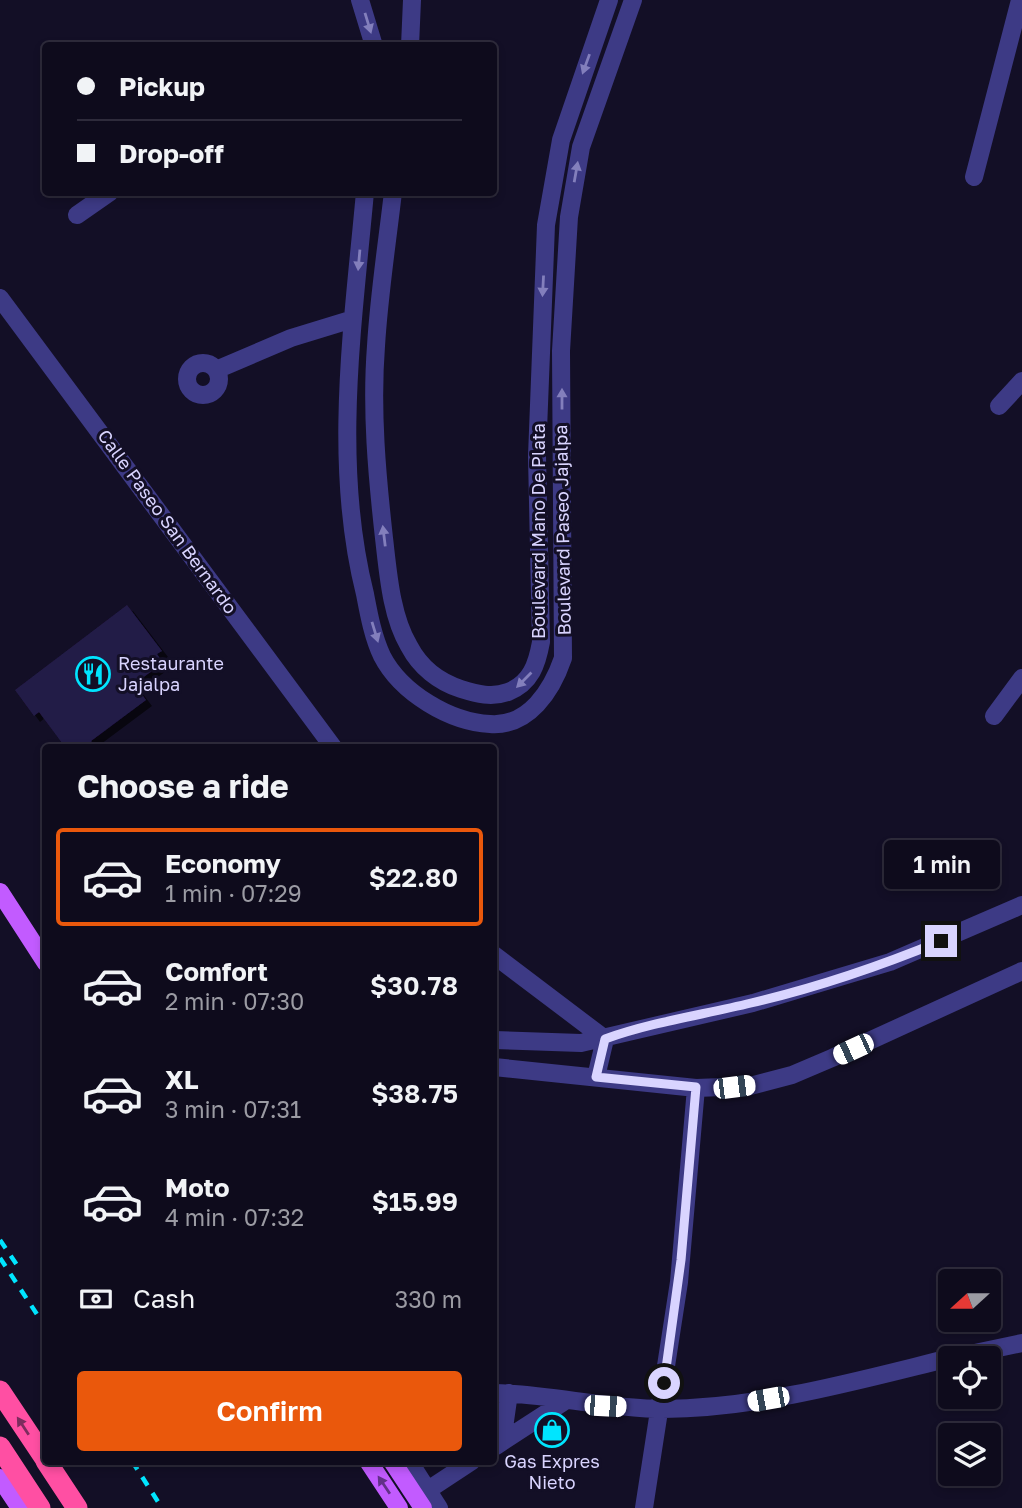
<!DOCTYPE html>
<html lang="en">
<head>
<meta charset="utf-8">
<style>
  body { margin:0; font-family:"Golos Text",sans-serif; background:#171425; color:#f1f3f6; height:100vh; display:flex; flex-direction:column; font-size:26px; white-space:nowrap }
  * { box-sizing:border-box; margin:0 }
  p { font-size:23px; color:#9b9ba3 }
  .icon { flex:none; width:38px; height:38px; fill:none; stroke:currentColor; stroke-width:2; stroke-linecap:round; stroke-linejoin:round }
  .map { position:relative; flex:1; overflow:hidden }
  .details { position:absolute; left:42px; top:744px; width:455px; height:721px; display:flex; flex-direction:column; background:#0e0b1c; border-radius:7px; box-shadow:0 4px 10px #0003,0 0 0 2px #2e2b3b }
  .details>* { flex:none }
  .banner { position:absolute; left:42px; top:42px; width:455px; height:154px; border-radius:7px; box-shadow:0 4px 10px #0003,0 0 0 2px #2e2b3b; display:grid; align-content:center; height:154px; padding:0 35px; background:#0e0b1c }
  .needle { width:46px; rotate:249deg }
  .fabs { position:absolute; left:938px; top:1269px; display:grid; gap:14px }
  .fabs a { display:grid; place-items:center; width:63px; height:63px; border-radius:7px; background:#0e0b1c; box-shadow:0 4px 10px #0003,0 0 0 2px #2e2b3b; font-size:35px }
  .end { position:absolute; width:32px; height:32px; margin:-16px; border:9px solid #d9d4ff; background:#111; box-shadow:0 0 0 4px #111 }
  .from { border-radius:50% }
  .bubble { position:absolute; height:49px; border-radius:7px; background:#0e0b1c; box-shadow:0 4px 10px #0003,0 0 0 2px #2e2b3b; font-size:23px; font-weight:600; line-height:49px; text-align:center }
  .car { position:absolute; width:21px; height:42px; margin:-21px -10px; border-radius:9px; box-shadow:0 0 5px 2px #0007; background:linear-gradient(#fff 24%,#345 0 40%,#fff 0 76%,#345 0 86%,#fff 0) }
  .banner b { display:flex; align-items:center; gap:24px; height:66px; font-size:26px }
  .banner b+b { border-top:2px solid #2e2b3b }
  .banner i { width:18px; height:18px; background:#f1f3f6 }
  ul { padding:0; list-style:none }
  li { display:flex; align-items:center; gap:21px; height:98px; margin:0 14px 10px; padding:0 21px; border:4px solid transparent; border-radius:7px }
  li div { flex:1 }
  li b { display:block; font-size:26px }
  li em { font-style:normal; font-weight:600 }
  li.selected { border-color:#ea580c }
  li>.icon { width:63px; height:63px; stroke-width:1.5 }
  h2 { padding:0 35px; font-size:32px; line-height:84px }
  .pay { display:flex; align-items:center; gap:18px; height:77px; padding:0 35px; font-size:26px }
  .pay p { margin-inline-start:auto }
  .primary-button { display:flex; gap:14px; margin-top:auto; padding:14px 35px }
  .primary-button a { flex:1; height:80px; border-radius:7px; background:#ea580c; color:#fff; font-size:28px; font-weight:600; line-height:80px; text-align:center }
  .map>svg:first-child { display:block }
  .building { fill:#241b47; filter:url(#shadow) }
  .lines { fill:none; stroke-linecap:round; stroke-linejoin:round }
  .minor { stroke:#3d3a85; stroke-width:18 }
  .major { stroke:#c25bff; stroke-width:18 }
  .highway { stroke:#ff4fa3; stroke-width:21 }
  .rail { stroke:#00e5ff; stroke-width:4.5; stroke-dasharray:10 9; stroke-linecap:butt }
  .oneway { fill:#837fbc }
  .oneway2 { fill:#7d2c5e }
  .oneway3 { fill:#623188 }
  .route { stroke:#d9d4ff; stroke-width:9 }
  .labels { text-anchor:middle; stroke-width:6; stroke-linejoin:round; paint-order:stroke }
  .street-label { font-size:18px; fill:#d9d4ff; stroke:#130f26 }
  .poi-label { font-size:18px; fill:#d9d4ff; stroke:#130f26; text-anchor:start }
</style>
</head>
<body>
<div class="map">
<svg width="1022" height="1508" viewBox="0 0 1022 1508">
  <defs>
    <filter id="shadow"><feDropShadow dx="6" dy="6" stdDeviation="0" flood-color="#0009"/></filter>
  </defs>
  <rect width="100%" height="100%" fill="#130f26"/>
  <path class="building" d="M127,605L162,651L157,654L163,663L134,684L146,700L91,741L96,747H65L39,712L34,716L15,690Z"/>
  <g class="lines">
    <path class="minor" d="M360,0L374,46
      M410,46L412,0
      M974,177L1020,0
      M365,192C353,325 332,463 365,594C369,615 373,637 382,656C401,693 450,722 490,724C529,727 552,690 563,658L561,351L569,217L581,147L633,0
      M393,192C387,244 379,295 376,346C371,410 377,475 384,538C388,572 391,616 409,646C420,667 439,682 461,689C477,694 492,698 508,692C531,683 537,664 541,642L537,456L546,225L561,140L609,0
      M77,215L110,192
      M0,298L333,747
      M187 379a16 16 0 1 1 32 0a16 16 0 1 1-32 0Z
      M216,370L291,338L353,319
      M999,406L1022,381
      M994,716L1022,678
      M494,955L605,1039L596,1077
      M494,1040L581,1043L753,1003L890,962L1022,905
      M494,1067L696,1088L750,1086L792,1075L832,1058L1022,971
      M951,1358L1022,1343
      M494,1393C550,1394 606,1409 663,1409C761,1408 856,1381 950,1358
      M502,1442L565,1401
      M496,1446L502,1442L509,1393
      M409,1461L439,1508
      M428,1490L472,1461
      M644,1508L679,1282L696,1088"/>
    <path class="major" d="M0,892L46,963
      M368,1461L399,1508
      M392,1461L423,1508
      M0,1478L20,1508"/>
    <path class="highway" d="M0,1391L46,1460
      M0,1447L40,1508
      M46,1461L77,1508"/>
    <path class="rail" d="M0,1240L17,1265
      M0,1258L46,1328
      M132,1461L162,1508"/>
  </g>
  <defs><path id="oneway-solid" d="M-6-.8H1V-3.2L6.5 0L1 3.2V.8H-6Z" transform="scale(1.75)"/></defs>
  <g class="oneway">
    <use href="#oneway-solid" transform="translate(368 23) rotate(73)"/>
    <use href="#oneway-solid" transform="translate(586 64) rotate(110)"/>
    <use href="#oneway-solid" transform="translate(576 172) rotate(-80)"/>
    <use href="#oneway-solid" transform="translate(359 260) rotate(95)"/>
    <use href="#oneway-solid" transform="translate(543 286) rotate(93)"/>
    <use href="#oneway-solid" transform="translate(562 399) rotate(-90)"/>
    <use href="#oneway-solid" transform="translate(384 536) rotate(-97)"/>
    <use href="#oneway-solid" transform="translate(375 632) rotate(73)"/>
    <use href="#oneway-solid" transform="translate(524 680) rotate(135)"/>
  </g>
  <use class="oneway2" href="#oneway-solid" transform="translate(23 1426) rotate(-123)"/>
  <use class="oneway3" href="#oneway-solid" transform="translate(384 1485) rotate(-124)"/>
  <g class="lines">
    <path class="route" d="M664,1383L681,1260L696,1087L596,1077L605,1039C652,1022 702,1015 751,1003C816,988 880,966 941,941"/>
  </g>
  <defs>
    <g id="restaurant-ring" transform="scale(1.75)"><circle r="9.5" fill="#130f26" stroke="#00e5ff" stroke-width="1.5"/><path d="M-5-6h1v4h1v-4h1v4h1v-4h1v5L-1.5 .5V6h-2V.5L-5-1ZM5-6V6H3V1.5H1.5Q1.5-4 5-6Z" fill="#00e5ff"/></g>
    <g id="shop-ring" transform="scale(1.75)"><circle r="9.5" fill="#130f26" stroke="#00e5ff" stroke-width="1.5"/><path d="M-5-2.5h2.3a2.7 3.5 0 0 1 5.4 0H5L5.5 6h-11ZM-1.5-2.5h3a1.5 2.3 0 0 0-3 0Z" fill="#00e5ff"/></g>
  </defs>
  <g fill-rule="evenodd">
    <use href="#restaurant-ring" x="93" y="674"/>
    <use href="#shop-ring" x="552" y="1430"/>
  </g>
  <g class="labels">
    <g class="street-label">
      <text transform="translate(167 522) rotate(54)" y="6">Calle Paseo San Bernardo</text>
      <text transform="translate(563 530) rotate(-91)" y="6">Boulevard Paseo Jajalpa</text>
      <text transform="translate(539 531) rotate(-90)" y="6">Boulevard Mano De Plata</text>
    </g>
    <g class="poi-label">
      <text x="118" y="670">Restaurante<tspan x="118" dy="21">Jajalpa</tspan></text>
      <text x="552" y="1468" text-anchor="middle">Gas Expres<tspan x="552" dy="21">Nieto</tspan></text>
    </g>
  </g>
</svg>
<div class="fabs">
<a><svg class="needle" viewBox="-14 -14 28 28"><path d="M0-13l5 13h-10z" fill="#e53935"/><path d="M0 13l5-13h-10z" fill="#9b9ba3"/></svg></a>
<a><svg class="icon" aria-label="locate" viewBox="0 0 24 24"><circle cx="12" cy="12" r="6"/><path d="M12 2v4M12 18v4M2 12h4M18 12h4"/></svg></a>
<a><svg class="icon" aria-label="layers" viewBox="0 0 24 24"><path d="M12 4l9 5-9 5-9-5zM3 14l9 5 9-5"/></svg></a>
</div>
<i class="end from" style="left:664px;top:1383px"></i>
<i class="end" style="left:941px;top:941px"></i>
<div class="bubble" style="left:884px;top:840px;width:116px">1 min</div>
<i class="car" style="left:853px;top:1049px;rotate:245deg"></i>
<i class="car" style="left:734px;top:1087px;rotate:83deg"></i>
<i class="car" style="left:768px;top:1399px;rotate:260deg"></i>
<i class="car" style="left:605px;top:1406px;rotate:93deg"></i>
<div class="banner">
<b><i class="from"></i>Pickup</b>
<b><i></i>Drop-off</b>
</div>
<section class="details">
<h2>Choose a ride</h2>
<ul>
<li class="selected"><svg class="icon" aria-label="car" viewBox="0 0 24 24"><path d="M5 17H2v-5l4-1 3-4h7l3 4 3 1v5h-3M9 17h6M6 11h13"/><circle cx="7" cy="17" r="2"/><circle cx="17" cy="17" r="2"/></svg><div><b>Economy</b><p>1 min · 07:29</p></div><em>$22.80</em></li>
<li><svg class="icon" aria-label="car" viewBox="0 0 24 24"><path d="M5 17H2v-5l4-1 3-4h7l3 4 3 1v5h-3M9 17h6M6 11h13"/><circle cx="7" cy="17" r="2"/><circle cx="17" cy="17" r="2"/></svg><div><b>Comfort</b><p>2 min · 07:30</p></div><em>$30.78</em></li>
<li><svg class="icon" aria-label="car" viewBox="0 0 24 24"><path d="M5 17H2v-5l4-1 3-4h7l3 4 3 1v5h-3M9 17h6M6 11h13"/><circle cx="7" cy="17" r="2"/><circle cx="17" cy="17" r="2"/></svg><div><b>XL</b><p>3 min · 07:31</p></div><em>$38.75</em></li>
<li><svg class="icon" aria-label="car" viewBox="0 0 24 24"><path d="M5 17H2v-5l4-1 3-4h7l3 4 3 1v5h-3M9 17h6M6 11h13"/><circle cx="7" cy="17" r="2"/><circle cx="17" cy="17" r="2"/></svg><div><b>Moto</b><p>4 min · 07:32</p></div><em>$15.99</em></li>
</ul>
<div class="pay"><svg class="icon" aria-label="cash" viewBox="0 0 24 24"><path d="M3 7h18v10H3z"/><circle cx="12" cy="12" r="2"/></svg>Cash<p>330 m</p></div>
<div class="primary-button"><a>Confirm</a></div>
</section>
</div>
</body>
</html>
